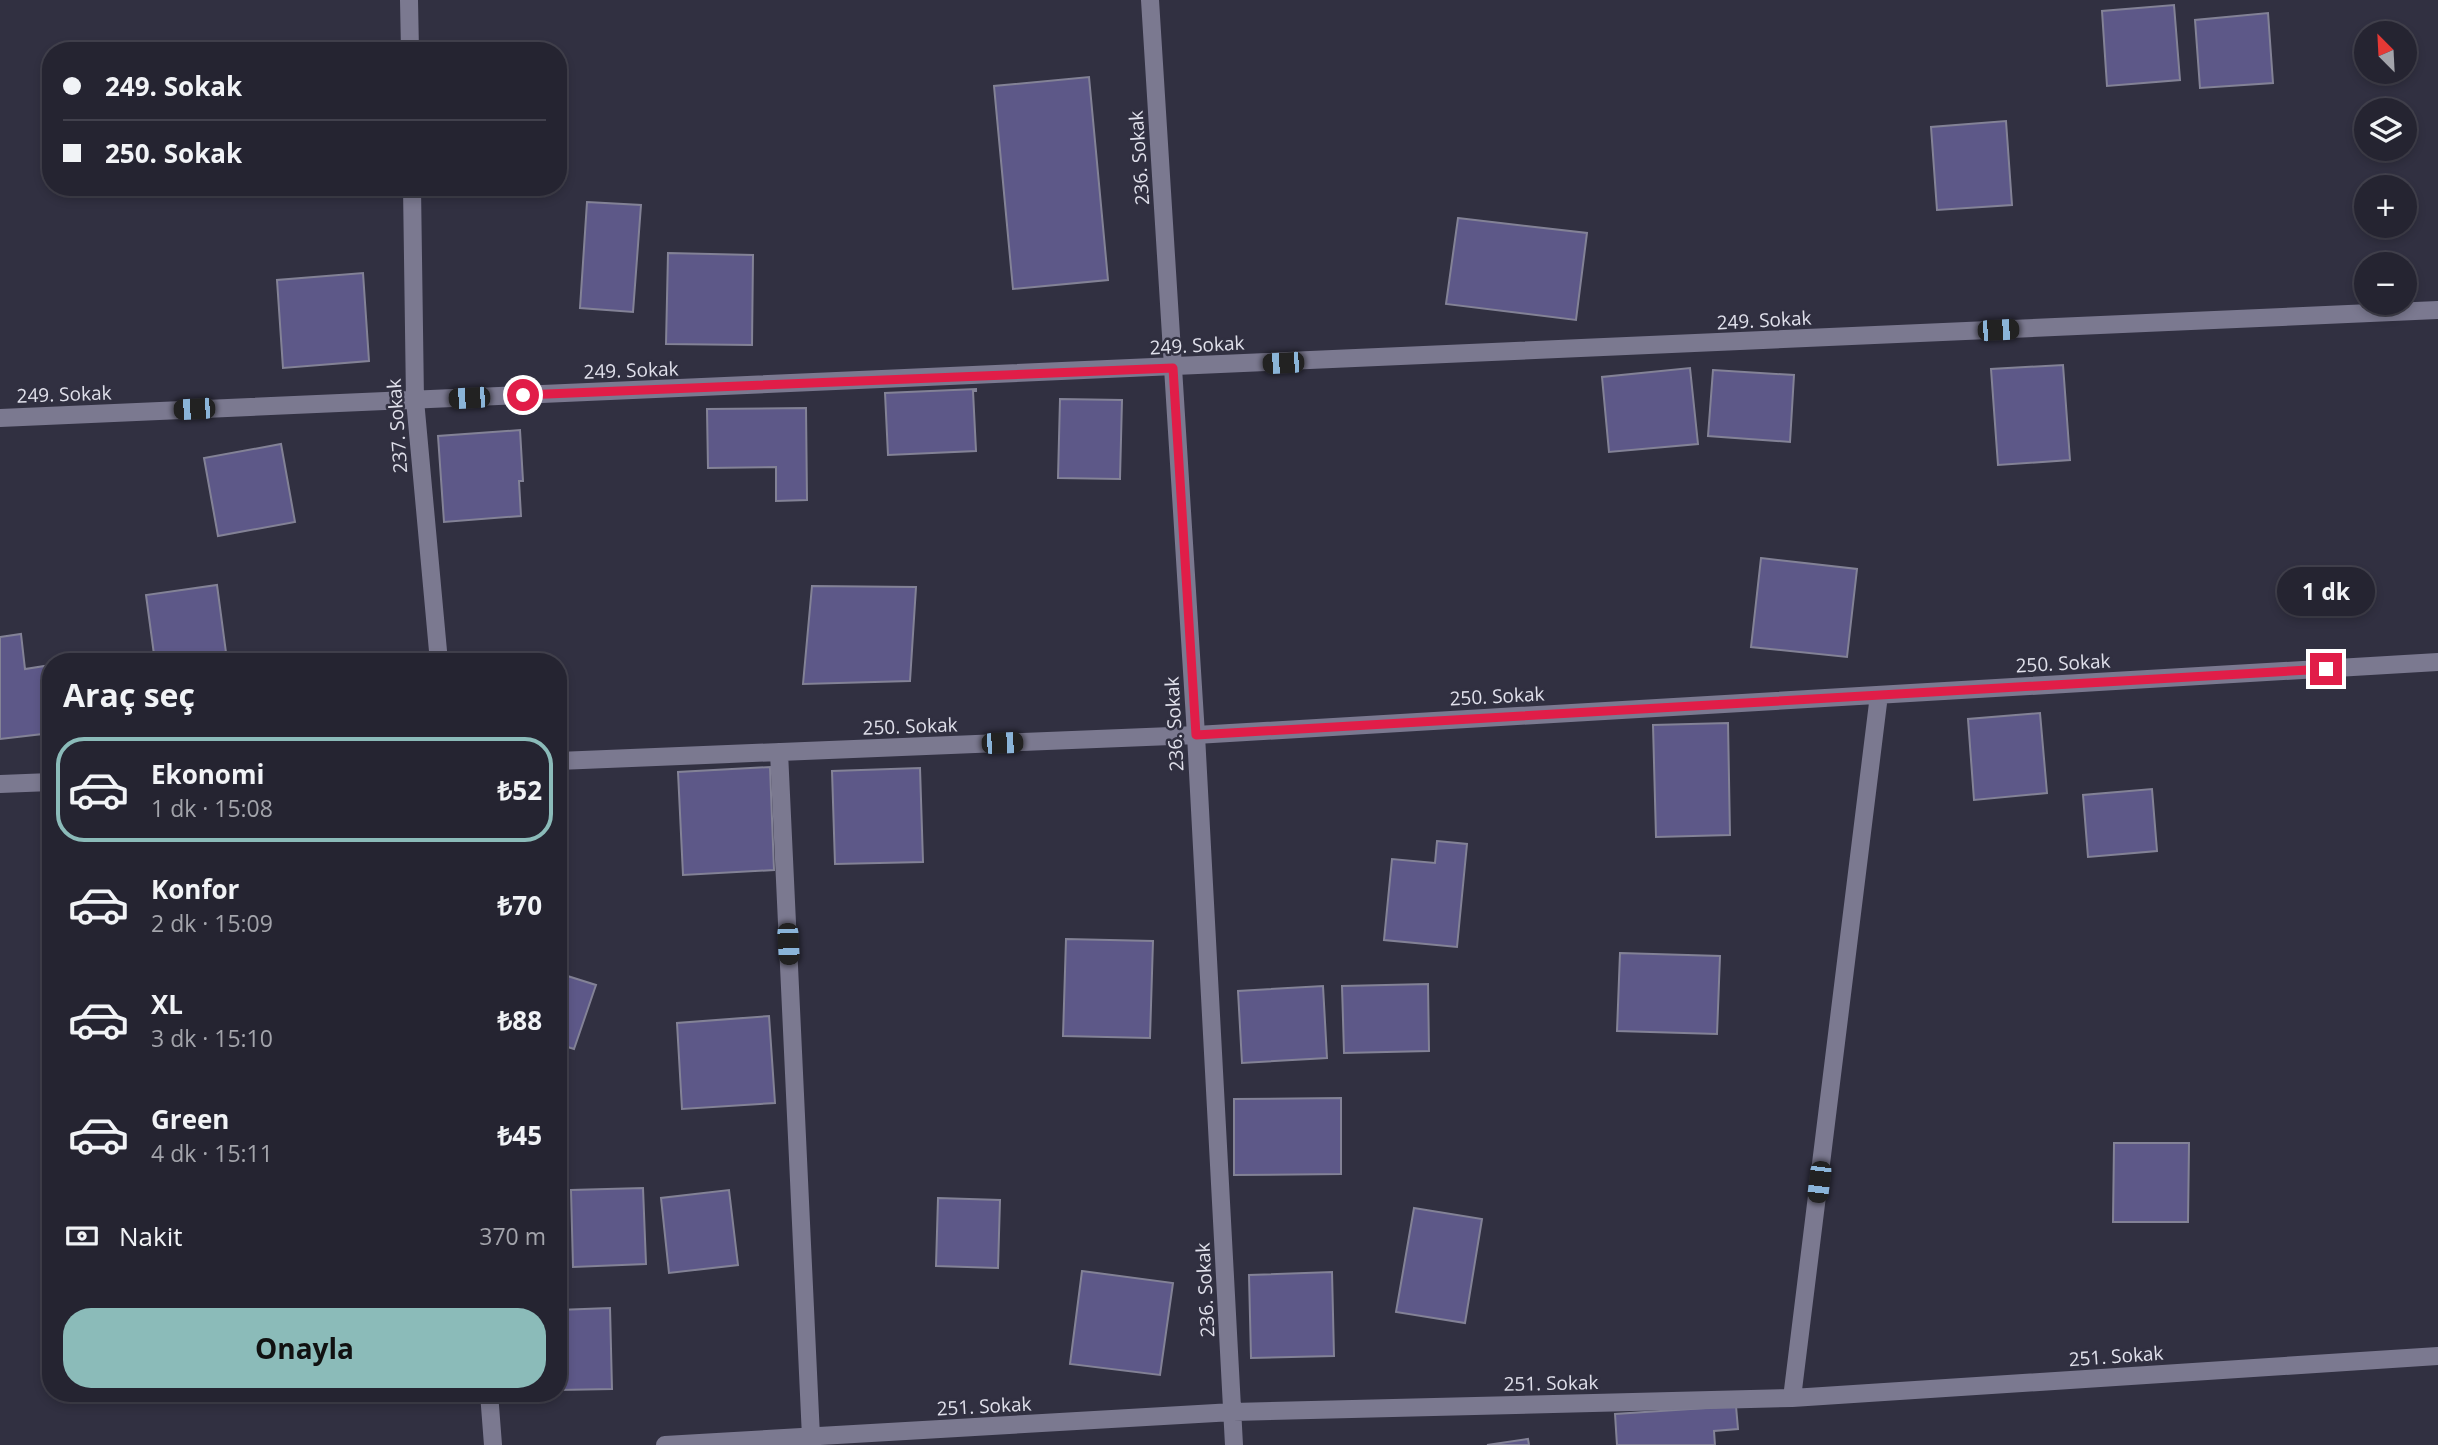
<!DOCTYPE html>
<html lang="tr">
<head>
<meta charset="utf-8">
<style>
  body { margin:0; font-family:"Open Sans",sans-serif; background:#31303d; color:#f1f3f6; height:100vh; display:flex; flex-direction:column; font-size:26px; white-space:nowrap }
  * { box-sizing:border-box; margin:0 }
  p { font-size:23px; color:#a3a4ab }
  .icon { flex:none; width:38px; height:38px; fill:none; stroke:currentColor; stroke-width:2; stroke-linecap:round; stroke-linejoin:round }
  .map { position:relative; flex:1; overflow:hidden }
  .panel { position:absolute; left:42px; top:653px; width:525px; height:749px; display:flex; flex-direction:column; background:#252431; border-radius:28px; box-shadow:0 4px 10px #0003,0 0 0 2px #42414d }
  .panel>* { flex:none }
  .hud { position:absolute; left:42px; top:42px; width:525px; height:154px; border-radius:28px; box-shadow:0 4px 10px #0003,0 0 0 2px #42414d; display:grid; align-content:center; height:154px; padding:0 21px; background:#252431 }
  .needle { width:46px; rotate:336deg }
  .tools { position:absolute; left:2354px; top:21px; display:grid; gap:14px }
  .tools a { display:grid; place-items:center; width:63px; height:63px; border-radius:50%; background:#252431; box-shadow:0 4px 10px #0003,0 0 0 2px #42414d; font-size:35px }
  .end { position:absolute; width:32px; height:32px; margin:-16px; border:9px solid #e11d48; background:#fff; box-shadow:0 0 0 4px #fff }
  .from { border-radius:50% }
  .bubble { position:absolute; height:49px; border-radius:24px; background:#252431; box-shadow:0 4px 10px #0003,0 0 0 2px #42414d; font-size:23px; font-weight:700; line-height:49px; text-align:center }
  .car { position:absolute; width:21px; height:42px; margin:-21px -10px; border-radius:9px; box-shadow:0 0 5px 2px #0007; background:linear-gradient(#222 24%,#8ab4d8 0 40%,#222 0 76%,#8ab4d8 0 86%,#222 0) }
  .hud b { display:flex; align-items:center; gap:24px; height:66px; font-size:26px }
  .hud b+b { border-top:2px solid #42414d }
  .hud i { width:18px; height:18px; background:#f1f3f6 }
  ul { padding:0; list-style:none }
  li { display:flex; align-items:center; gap:21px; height:105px; margin:0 14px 10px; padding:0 7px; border:4px solid transparent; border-radius:28px }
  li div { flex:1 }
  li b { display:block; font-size:26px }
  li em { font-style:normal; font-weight:700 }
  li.selected { border-color:#8bbbb9 }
  li>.icon { width:63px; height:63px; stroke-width:1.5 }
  h2 { padding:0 21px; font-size:32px; line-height:84px }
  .pay { display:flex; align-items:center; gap:18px; height:77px; padding:0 21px; font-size:26px }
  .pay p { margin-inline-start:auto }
  .primary-button { display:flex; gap:14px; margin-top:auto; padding:14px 21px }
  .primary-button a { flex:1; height:80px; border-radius:28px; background:#8bbbb9; color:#111; font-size:28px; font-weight:700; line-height:80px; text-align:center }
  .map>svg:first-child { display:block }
  .building { fill:#5d5888; stroke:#838296; stroke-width:2 }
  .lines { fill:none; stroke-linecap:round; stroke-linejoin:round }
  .minor { stroke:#7b7990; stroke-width:18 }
  .route { stroke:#e11d48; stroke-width:9 }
  .labels { text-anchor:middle; stroke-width:5; stroke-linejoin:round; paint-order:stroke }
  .street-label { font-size:19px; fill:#e0e0eb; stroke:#313041 }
</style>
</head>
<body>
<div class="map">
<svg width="2438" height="1445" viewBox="0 0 2438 1445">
  <rect width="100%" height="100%" fill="#313041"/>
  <path class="building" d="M2174,5L2180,80L2107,86L2102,11Z
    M2268,13L2273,83L2200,88L2195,20Z
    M1089,77L1108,280L1013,289L994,86Z
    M2006,121L2012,205L1937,210L1931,127Z
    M587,202L641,205L633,312L580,308Z
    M1458,218L1587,233L1576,320L1446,304Z
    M668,253L753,255L752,345L666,344Z
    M363,273L369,361L283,368L277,280Z
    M2063,365L2070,460L1998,465L1991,369Z
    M1690,368L1698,444L1609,452L1602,377Z
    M1713,370L1794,375L1790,442L1708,436Z
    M976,389V391H973L976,451L888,455L885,393Z
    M1060,399L1122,400L1120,479L1058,478Z
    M806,408L807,500L776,501V467L708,468L707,409Z
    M520,430L523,481H519L521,516L444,522L438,436Z
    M281,444L295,522L218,536L204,458Z
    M1761,558L1857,569L1847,657L1751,647Z
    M217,585L227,660L155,662L146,595Z
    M812,586L916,587L910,681L803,684Z
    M21,634L25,669L51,665V733L0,739V637Z
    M129,655L130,662H80Z
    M2040,713L2047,793L1974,800L1968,719Z
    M1728,723L1730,835L1656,837L1653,725Z
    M770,767L774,870L683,875L678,772Z
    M920,768L923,862L835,864L832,771Z
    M2152,789L2157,851L2088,857L2083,795Z
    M1437,841L1467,844L1457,947L1384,940L1392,859L1435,863Z
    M1066,939L1153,941L1150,1038L1063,1036Z
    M1620,953L1720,956L1717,1034L1617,1031Z
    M558,973L596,985L574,1049L558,1044Z
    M1428,984L1429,1051L1344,1053L1342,986Z
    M1323,986L1327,1058L1242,1063L1238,991Z
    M769,1016L775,1103L682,1109L677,1023Z
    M1341,1098V1174L1234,1175V1099Z
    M2114,1143H2189L2188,1222H2113Z
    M643,1188L646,1264L573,1267L571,1190Z
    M729,1190L738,1265L669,1273L661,1198Z
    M938,1198L1000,1200L998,1268L936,1266Z
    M1414,1208L1482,1219L1465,1323L1396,1312Z
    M1082,1271L1173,1283L1160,1375L1070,1364Z
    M1332,1272L1334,1356L1251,1358L1249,1275Z
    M610,1308L612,1389L558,1390V1310Z
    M1736,1406L1738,1429L1714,1431L1715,1445H1617L1615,1414Z
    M1528,1439L1529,1445H1487Z"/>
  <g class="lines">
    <path class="minor" d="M409,0L410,51
      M1150,0L1196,735L1234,1445
      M412,187L415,400L439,662
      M0,418L2438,310
      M779,752L811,1437
      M558,761L1196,735L2438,662
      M0,784L51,782
      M489,1393L493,1445
      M1792,1398L1879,695
      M665,1445L1233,1412L1792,1398L2438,1356"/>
  </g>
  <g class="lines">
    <path class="route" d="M523,395L1173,368L1196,735L2326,669"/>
  </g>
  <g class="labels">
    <g class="street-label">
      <text transform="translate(1139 158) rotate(-94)" y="7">236. Sokak</text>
      <text transform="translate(1764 320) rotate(-3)" y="7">249. Sokak</text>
      <text transform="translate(1197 345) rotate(-3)" y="7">249. Sokak</text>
      <text transform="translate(631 370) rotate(-2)" y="7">249. Sokak</text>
      <text transform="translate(64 394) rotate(-2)" y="7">249. Sokak</text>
      <text transform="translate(397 426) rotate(-94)" y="7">237. Sokak</text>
      <text transform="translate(2063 663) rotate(-3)" y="7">250. Sokak</text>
      <text transform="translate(1497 696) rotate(-3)" y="7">250. Sokak</text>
      <text transform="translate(1174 724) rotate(-93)" y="7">236. Sokak</text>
      <text transform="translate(910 726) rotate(-2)" y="7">250. Sokak</text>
      <text transform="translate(1205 1290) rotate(-93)" y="7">236. Sokak</text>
      <text transform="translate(2116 1356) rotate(-4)" y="7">251. Sokak</text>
      <text transform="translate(1551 1383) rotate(-1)" y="7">251. Sokak</text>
      <text transform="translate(984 1406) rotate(-3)" y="7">251. Sokak</text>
    </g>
  </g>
</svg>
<div class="tools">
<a><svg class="needle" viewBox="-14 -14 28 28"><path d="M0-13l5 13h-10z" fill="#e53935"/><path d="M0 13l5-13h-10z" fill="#a3a4ab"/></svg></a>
<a><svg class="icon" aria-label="layers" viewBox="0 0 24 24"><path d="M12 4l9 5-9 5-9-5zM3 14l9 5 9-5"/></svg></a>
<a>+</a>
<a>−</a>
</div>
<i class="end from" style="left:523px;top:395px"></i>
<i class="end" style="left:2326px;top:669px"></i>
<div class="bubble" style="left:2277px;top:567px;width:98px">1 dk</div>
<i class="car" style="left:1998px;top:330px;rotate:87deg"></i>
<i class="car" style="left:1283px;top:363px;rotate:267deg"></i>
<i class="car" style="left:469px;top:398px;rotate:267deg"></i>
<i class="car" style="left:194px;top:409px;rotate:267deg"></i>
<i class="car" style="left:1002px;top:743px;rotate:88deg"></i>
<i class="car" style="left:788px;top:944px;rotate:177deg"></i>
<i class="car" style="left:1819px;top:1182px;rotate:187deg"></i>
<div class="hud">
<b><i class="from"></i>249. Sokak</b>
<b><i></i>250. Sokak</b>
</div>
<section class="panel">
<h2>Araç seç</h2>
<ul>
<li class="selected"><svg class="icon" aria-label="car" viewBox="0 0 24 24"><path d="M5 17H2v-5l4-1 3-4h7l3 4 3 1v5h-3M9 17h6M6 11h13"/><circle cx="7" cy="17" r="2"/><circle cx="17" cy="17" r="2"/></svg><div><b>Ekonomi</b><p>1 dk · 15:08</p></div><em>₺52</em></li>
<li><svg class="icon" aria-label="car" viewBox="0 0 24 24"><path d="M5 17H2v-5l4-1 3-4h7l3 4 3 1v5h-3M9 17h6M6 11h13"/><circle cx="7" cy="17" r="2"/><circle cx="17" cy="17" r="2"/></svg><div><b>Konfor</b><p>2 dk · 15:09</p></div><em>₺70</em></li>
<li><svg class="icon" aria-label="car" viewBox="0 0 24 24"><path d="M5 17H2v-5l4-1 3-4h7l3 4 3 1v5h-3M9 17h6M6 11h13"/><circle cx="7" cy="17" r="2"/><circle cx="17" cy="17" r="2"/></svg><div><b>XL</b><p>3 dk · 15:10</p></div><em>₺88</em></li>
<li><svg class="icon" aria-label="car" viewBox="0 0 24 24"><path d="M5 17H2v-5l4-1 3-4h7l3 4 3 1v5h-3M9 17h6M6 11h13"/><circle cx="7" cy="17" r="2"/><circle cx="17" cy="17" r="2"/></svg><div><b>Green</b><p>4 dk · 15:11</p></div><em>₺45</em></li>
</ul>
<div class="pay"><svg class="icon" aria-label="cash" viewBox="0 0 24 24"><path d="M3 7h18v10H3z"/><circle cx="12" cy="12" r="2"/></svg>Nakit<p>370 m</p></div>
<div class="primary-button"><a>Onayla</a></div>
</section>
</div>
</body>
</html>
